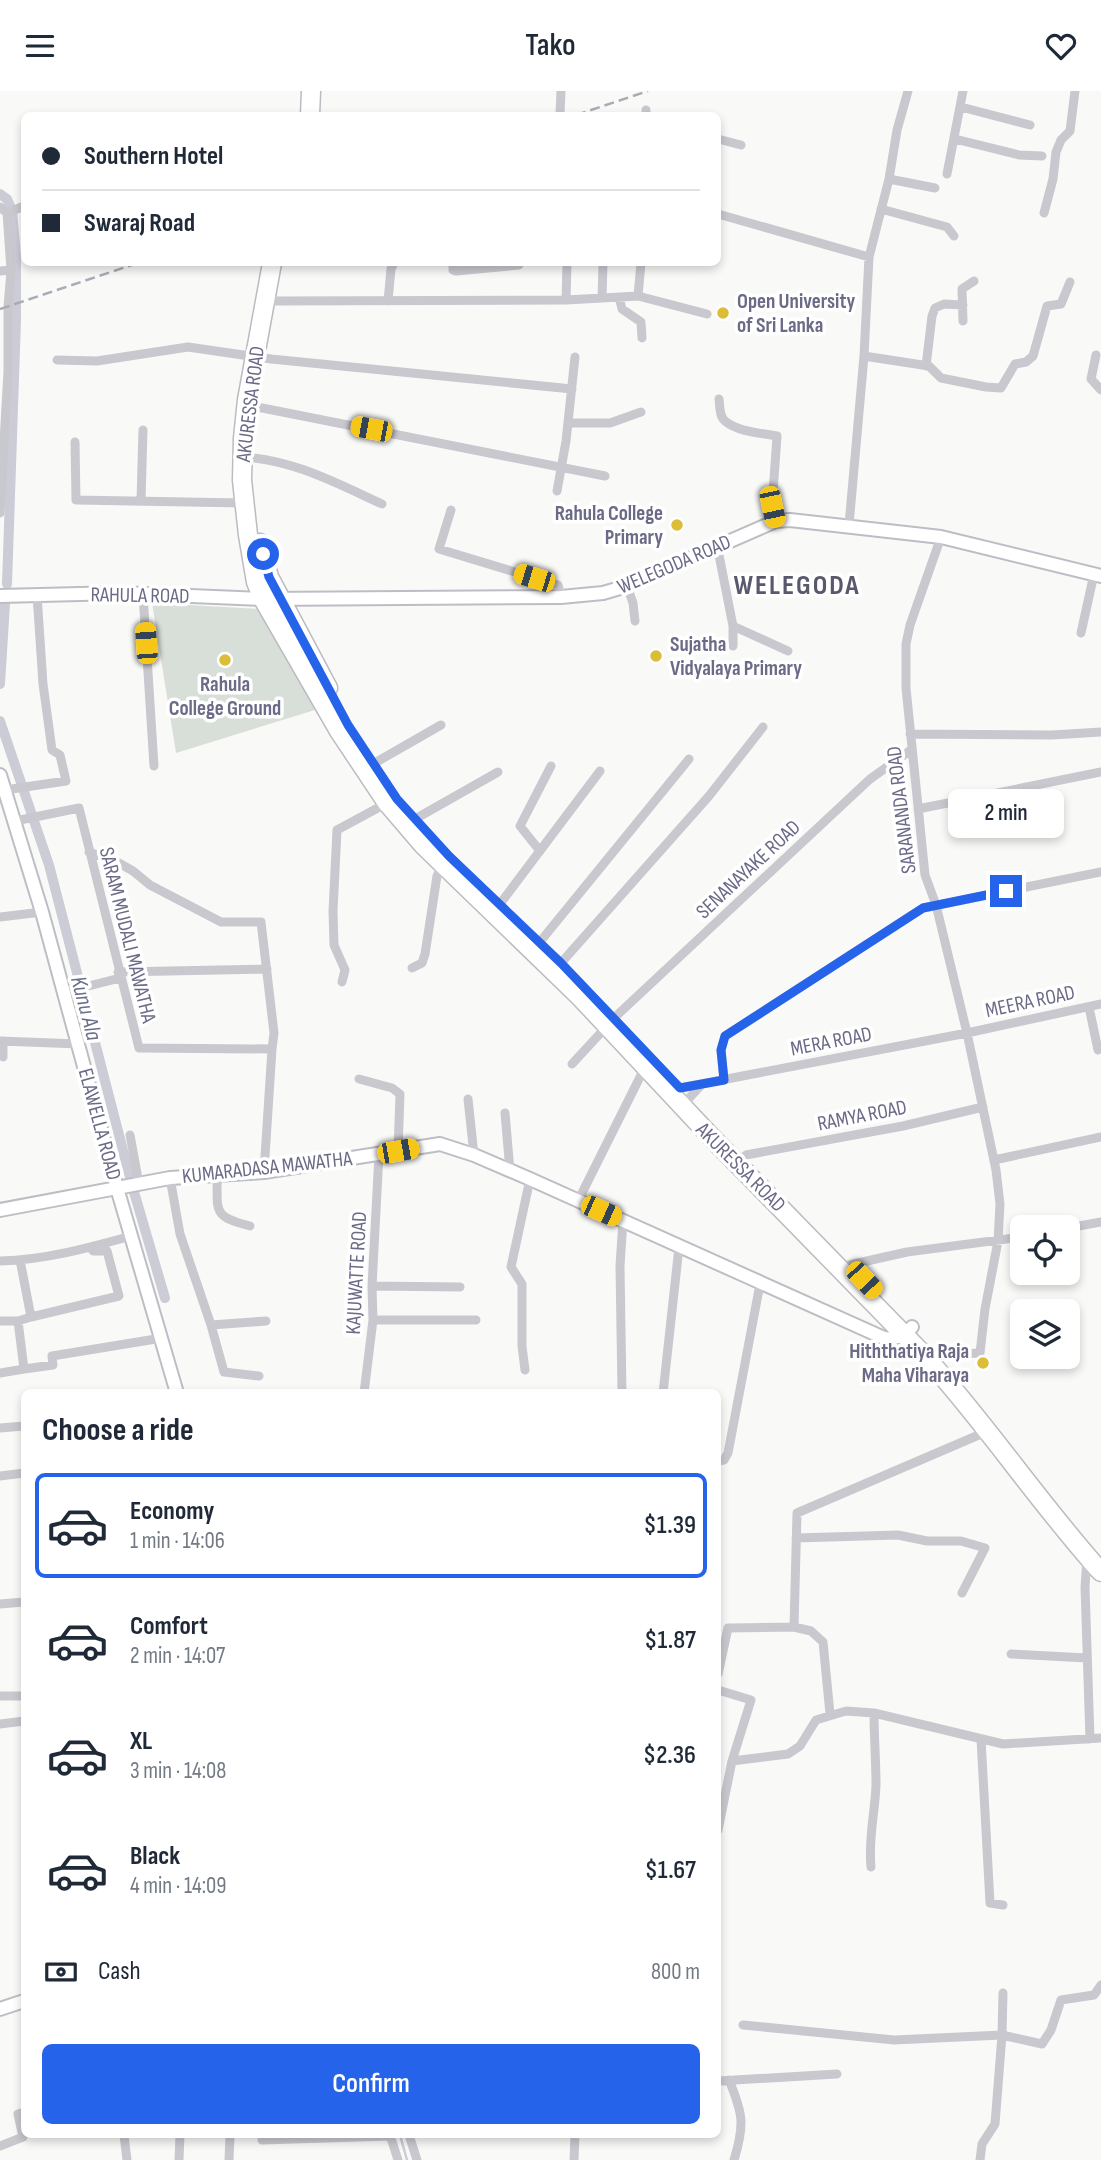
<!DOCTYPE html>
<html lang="en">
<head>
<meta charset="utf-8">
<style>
  body { margin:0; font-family:"Sofia Sans Condensed",sans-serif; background:#f2f2f3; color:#1f2937; height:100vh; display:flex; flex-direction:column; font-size:26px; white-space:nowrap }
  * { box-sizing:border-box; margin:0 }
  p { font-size:23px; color:#747a83 }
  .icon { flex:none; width:38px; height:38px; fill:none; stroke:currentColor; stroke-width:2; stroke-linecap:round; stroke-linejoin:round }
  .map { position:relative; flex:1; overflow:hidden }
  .panel { position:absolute; left:21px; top:1298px; width:700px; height:749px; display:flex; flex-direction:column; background:#fff; border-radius:10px; box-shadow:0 4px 10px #0003 }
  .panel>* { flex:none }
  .top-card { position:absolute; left:21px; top:21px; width:700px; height:154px; border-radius:10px; box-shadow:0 4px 10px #0003; display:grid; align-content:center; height:154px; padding:0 21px; background:#fff }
  .buttons { position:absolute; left:1010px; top:1124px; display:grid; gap:14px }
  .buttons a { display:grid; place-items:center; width:70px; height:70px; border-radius:10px; background:#fff; box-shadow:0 4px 10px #0003; font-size:35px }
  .end { position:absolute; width:32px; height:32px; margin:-16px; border:9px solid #2563eb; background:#fff; box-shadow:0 0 0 4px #fff }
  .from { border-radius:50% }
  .bubble { position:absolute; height:49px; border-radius:10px; background:#fff; box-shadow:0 4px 10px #0003; font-size:23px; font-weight:600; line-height:49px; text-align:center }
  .car { position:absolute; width:21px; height:42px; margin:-21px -10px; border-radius:9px; box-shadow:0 0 5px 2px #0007; background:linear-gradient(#f5c518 24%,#345 0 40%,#f5c518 0 76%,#345 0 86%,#f5c518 0) }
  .top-card b { display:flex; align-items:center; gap:24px; height:66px; font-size:26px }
  .top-card b+b { border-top:2px solid #e0e1e3 }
  .top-card i { width:18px; height:18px; background:#1f2937 }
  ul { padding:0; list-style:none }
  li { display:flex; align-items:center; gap:21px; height:105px; margin:0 14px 10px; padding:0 7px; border:4px solid transparent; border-radius:10px }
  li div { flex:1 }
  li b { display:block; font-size:26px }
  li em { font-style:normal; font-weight:600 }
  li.active { border-color:#2563eb }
  li>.icon { width:63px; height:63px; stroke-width:1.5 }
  h2 { padding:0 21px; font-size:32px; line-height:84px }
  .pay { display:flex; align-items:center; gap:18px; height:77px; padding:0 21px; font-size:26px }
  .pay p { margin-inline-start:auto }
  .primary-button { display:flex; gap:14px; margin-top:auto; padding:14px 21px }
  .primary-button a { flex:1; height:80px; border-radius:10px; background:#2563eb; color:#fff; font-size:28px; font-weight:600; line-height:80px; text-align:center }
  header { display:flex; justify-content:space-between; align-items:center; height:91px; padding:0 21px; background:#fff; font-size:32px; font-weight:600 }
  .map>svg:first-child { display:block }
  .green { fill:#d7dfd8 }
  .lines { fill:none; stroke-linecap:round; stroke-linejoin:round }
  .stream { stroke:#cbccd6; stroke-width:2.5 }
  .canal { stroke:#cbccd6; stroke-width:10 }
  .secondary-casing { stroke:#bdbdc5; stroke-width:16 }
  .highway-casing { stroke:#bbbbc1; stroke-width:21 }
  .street { stroke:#c9c8cf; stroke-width:9 }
  .secondary { stroke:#fff; stroke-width:12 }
  .highway { stroke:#fff; stroke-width:18 }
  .rail { stroke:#ababb5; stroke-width:2.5; stroke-dasharray:10 5; stroke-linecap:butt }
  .route { stroke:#2563eb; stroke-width:9 }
  .poi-dot { fill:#dbbd37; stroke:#fff; stroke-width:2.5 }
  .labels { text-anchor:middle; stroke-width:7; stroke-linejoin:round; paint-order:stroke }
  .poi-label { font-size:21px; font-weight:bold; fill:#6b6a87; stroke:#fff; text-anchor:start }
  .street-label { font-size:21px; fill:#6b6a87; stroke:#fff }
  .water-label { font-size:23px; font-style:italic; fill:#6c7089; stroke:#fff }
  .district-label { font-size:28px; font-weight:bold; letter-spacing:2px; fill:#59586d; stroke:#fff }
</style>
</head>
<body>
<header><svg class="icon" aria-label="menu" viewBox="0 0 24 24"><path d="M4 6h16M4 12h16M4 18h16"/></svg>Tako<svg class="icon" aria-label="heart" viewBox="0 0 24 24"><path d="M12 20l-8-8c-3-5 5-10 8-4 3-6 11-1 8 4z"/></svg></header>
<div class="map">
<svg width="1101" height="2069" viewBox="0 0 1101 2069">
  <rect width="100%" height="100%" fill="#f9faf8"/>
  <path class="green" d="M152,512L262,518L315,619L176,662Z"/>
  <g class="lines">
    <path class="stream" d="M400,2044L407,2069"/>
    <path class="canal" d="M0,103L7,108L12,120L16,165V229L7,493
      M0,593L5,513
      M0,630L49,774L132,1094L165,1207"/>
    <g class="secondary-casing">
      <path id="secondary" d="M0,505L120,502L263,508L561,506L603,502L627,495L776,430L790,429L941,446L1101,485
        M0,684L42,821L117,1097L177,1302
        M0,1119L170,1087L264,1081L440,1053L474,1064L530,1088L884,1247C897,1248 903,1246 912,1236
        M0,1918L24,1910"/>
    </g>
    <g class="highway-casing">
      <path id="highway" d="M310,24L311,0
        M272,172L247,309L243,347L242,389L248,444L256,491L263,508L339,640L387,712L423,754L580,906L715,1050L923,1263C986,1332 1038,1411 1101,1481
        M260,452L269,486L328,597"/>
    </g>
    <path class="street" d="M961,16L1030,34
      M560,23L561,0
      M646,24V19
      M718,48L741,54
      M955,48L1019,64L1042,65
      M947,83L963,0
      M889,88L935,97
      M0,116L7,122L11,179L8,216V280L0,422
      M881,118L947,136L954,145
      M7,122L24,115
      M1044,122L1053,88L1056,61L1061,49L1070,40L1075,0
      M718,123L869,166
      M453,172V179L456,180L519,174L520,172
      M0,180L11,179
      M638,205L641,172
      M619,206L622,218L641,231L642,247
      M602,207L603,172
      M566,209L567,172
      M276,210L566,209L638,205L707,223
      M388,210L391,178L394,172
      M963,230L962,198L974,190
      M1096,264L1091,288L1101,299
      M864,265L929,275L941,287L986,296L1001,297L1015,273L1026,271L1033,265L1047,215L1061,213L1070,191
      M57,269L97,270L188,256L271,268L572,298
      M926,275L932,225L935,217L944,213L963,214
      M719,308C720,315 719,325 725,330C738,341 761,342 777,345L772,416L776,430
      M247,314L605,385
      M568,332H610L641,321
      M75,351L76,409L244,412
      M242,366C292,368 338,393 382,413
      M557,400L566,350L575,266
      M141,409L143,339
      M451,419L439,458L558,494L561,506
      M849,434L864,265L869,166L889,88L897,39L908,0
      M717,454L733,535V555
      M627,495L633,512L635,530
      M143,503L154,675
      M733,535L788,560
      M1081,542L1094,483
      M910,643L1052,644L1101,641
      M373,673L441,634
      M5,699L66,690L60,664L52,659L43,593L37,504
      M918,718L1101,681
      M415,728L498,681
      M15,730L79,717L139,957L272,958L274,942L261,831H221L150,794L133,780L117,771L89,761
      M540,760L520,735L551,675
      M500,813L600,680
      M0,826L42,821
      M539,852L689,668
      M561,872L709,705L763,636
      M412,877L422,872L425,863L437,785L442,774
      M118,881L267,878
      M342,891L345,879L334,854L333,820L337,739L387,712
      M65,901L120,887
      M1089,916L1098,959
      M614,927L870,688L911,659
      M0,950L79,953
      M3,950V966
      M572,973L607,935
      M359,988L392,997L400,1003L398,1060
      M724,989L721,959L725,945L923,817L1101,781
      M669,1001L680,997L967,942L1101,913
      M468,1008L474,1064
      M682,1015L702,993
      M505,1022L510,1080
      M130,1044L139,1093
      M746,1064L903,1035L983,1016
      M994,1069L1101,1046
      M264,1081L272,958
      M217,1083C218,1120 211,1125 250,1135
      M170,1087L180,1143L211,1234L224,1281L259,1285
      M578,1110L645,976
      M1068,1137L1101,1131
      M0,1170C45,1169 88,1157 131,1145
      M849,1174L907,1161L1022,1146
      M372,1195L460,1196
      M31,1226L119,1205L107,1160H93L91,1156
      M373,1229H476
      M0,1230H18L31,1226L20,1169
      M211,1234L266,1230
      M938,1264L980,1262L985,1218L998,1150L1000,1113L996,1079L967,942L936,814L925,784L906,597V553L910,534L941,446
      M24,1278L53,1274L52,1265L162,1247
      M525,1279L522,1255V1193L511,1176L530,1088
      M0,1282L24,1278L18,1230
      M364,1302L373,1229L372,1195L379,1063
      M622,1302L620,1175L623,1129
      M663,1302L679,1156
      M0,1337L24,1335
      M718,1370L724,1369L728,1362L760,1193
      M0,1385L24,1382
      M796,1447L898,1444L927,1450H961L985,1457L962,1502
      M1087,1468L1085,1496L1090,1648
      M0,1513L24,1511
      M1011,1563L1087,1567
      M718,1583L728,1537L794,1536
      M718,1599L751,1609L732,1670L718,1739
      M0,1605H24
      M830,1623L823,1551L811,1540L794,1536L797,1422L988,1340
      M0,1633L24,1630
      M981,1648L990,1812L1003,1814
      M732,1670L788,1663L800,1655L816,1629L846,1620L874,1622L1003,1653L1101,1647
      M871,1776C868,1748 875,1722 876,1694C876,1670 874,1646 874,1622
      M1003,1902L1002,1944L1042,1953L1051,1939L1061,1909L1094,1904L1101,1894
      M743,1934L894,1949L1002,1944L995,2033L982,2053L980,2069
      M729,1989C743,2023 745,2033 734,2069
      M718,1990L837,1983
      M124,2044L127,2069
      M390,2044L398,2069
      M409,2044L417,2069
      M262,2049L391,2045
      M0,2055L23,2046L18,2023L24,2021
      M179,2069L180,2044
      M229,2069L230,2044
      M574,2069L575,2044"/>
    <use href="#secondary" class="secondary"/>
    <use href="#highway" class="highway"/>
    <path class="rail" d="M576,24L648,0
      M0,218L138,172"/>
  </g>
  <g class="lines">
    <path class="route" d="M263,463L269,486L348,634L397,708L449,765L561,872L680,997L724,989L721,959L725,945L923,817L1006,800"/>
  </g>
  <g class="poi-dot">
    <circle cx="723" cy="222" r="7"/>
    <circle cx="677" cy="434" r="7"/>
    <circle cx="656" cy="565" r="7"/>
    <circle cx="225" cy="569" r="7"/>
    <circle cx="983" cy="1272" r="7"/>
  </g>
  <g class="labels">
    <g class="poi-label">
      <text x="737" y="217">Open University<tspan x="737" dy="24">of Sri Lanka</tspan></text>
      <text x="663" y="429" text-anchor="end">Rahula College<tspan x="663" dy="24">Primary</tspan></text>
      <text x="670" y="560">Sujatha<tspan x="670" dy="24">Vidyalaya Primary</tspan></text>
      <text x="225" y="600" text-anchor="middle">Rahula<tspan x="225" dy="24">College Ground</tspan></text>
      <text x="969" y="1267" text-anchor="end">Hiththatiya Raja<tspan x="969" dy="24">Maha Viharaya</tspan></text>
    </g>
    <g class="street-label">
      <text transform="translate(250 313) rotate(-83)" y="7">AKURESSA ROAD</text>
      <text transform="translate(674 473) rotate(-23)" y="7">WELEGODA ROAD</text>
      <text transform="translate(140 504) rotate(1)" y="7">RAHULA ROAD</text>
      <text transform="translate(901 719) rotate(-97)" y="7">SARANANDA ROAD</text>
      <text transform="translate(748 778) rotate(-43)" y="7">SENANAYAKE ROAD</text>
      <text transform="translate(128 844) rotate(76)" y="7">SARAM MUDALI MAWATHA</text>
      <text transform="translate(1030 910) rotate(-12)" y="7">MEERA ROAD</text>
      <text transform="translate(831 950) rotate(-11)" y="7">MERA ROAD</text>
      <text transform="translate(862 1024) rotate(-11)" y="7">RAMYA ROAD</text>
      <text transform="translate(100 1033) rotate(75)" y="7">ELAWELLA ROAD</text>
      <text transform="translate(267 1076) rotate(-6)" y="7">KUMARADASA MAWATHA</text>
      <text transform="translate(741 1076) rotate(45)" y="7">AKURESSA ROAD</text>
      <text transform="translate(356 1182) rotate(-87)" y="7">KAJUWATTE ROAD</text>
    </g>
    <g class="water-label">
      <text transform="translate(87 917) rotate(75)" y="8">Kunu Ala</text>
    </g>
    <g class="district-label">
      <text x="797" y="503">WELEGODA</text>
    </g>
  </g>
</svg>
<div class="buttons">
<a><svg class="icon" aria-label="locate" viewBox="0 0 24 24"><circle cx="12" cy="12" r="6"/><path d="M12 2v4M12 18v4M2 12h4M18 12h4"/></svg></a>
<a><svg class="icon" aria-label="layers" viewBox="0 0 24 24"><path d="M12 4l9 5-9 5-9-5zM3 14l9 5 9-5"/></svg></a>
</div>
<i class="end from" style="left:263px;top:463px"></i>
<i class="end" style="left:1006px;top:800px"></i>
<div class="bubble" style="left:948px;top:698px;width:116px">2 min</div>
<i class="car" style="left:371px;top:338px;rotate:281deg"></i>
<i class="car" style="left:772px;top:416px;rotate:168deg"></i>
<i class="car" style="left:534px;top:487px;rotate:287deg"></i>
<i class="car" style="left:146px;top:552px;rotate:356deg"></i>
<i class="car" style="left:398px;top:1060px;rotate:80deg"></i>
<i class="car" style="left:601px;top:1120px;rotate:114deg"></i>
<i class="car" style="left:864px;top:1189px;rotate:137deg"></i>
<div class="top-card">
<b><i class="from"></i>Southern Hotel</b>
<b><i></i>Swaraj Road</b>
</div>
<section class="panel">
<h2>Choose a ride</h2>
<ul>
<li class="active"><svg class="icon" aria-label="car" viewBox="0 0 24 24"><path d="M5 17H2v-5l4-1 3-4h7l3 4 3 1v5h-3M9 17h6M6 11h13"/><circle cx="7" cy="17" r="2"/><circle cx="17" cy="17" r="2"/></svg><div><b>Economy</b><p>1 min · 14:06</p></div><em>$1.39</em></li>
<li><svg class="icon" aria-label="car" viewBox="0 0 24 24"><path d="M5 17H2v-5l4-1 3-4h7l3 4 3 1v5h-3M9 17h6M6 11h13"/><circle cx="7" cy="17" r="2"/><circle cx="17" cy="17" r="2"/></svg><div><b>Comfort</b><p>2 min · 14:07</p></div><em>$1.87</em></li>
<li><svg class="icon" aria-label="car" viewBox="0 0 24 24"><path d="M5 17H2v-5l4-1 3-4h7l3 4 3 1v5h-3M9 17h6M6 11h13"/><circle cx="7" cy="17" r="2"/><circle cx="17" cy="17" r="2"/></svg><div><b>XL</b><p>3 min · 14:08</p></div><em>$2.36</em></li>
<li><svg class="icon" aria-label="car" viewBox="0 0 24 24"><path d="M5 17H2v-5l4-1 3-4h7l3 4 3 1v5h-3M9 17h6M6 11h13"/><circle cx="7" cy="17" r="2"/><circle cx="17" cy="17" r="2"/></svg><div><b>Black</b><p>4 min · 14:09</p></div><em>$1.67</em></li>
</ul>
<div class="pay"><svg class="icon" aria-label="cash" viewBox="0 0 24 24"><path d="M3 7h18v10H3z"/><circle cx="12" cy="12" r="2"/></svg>Cash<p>800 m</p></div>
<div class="primary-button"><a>Confirm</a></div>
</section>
</div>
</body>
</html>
